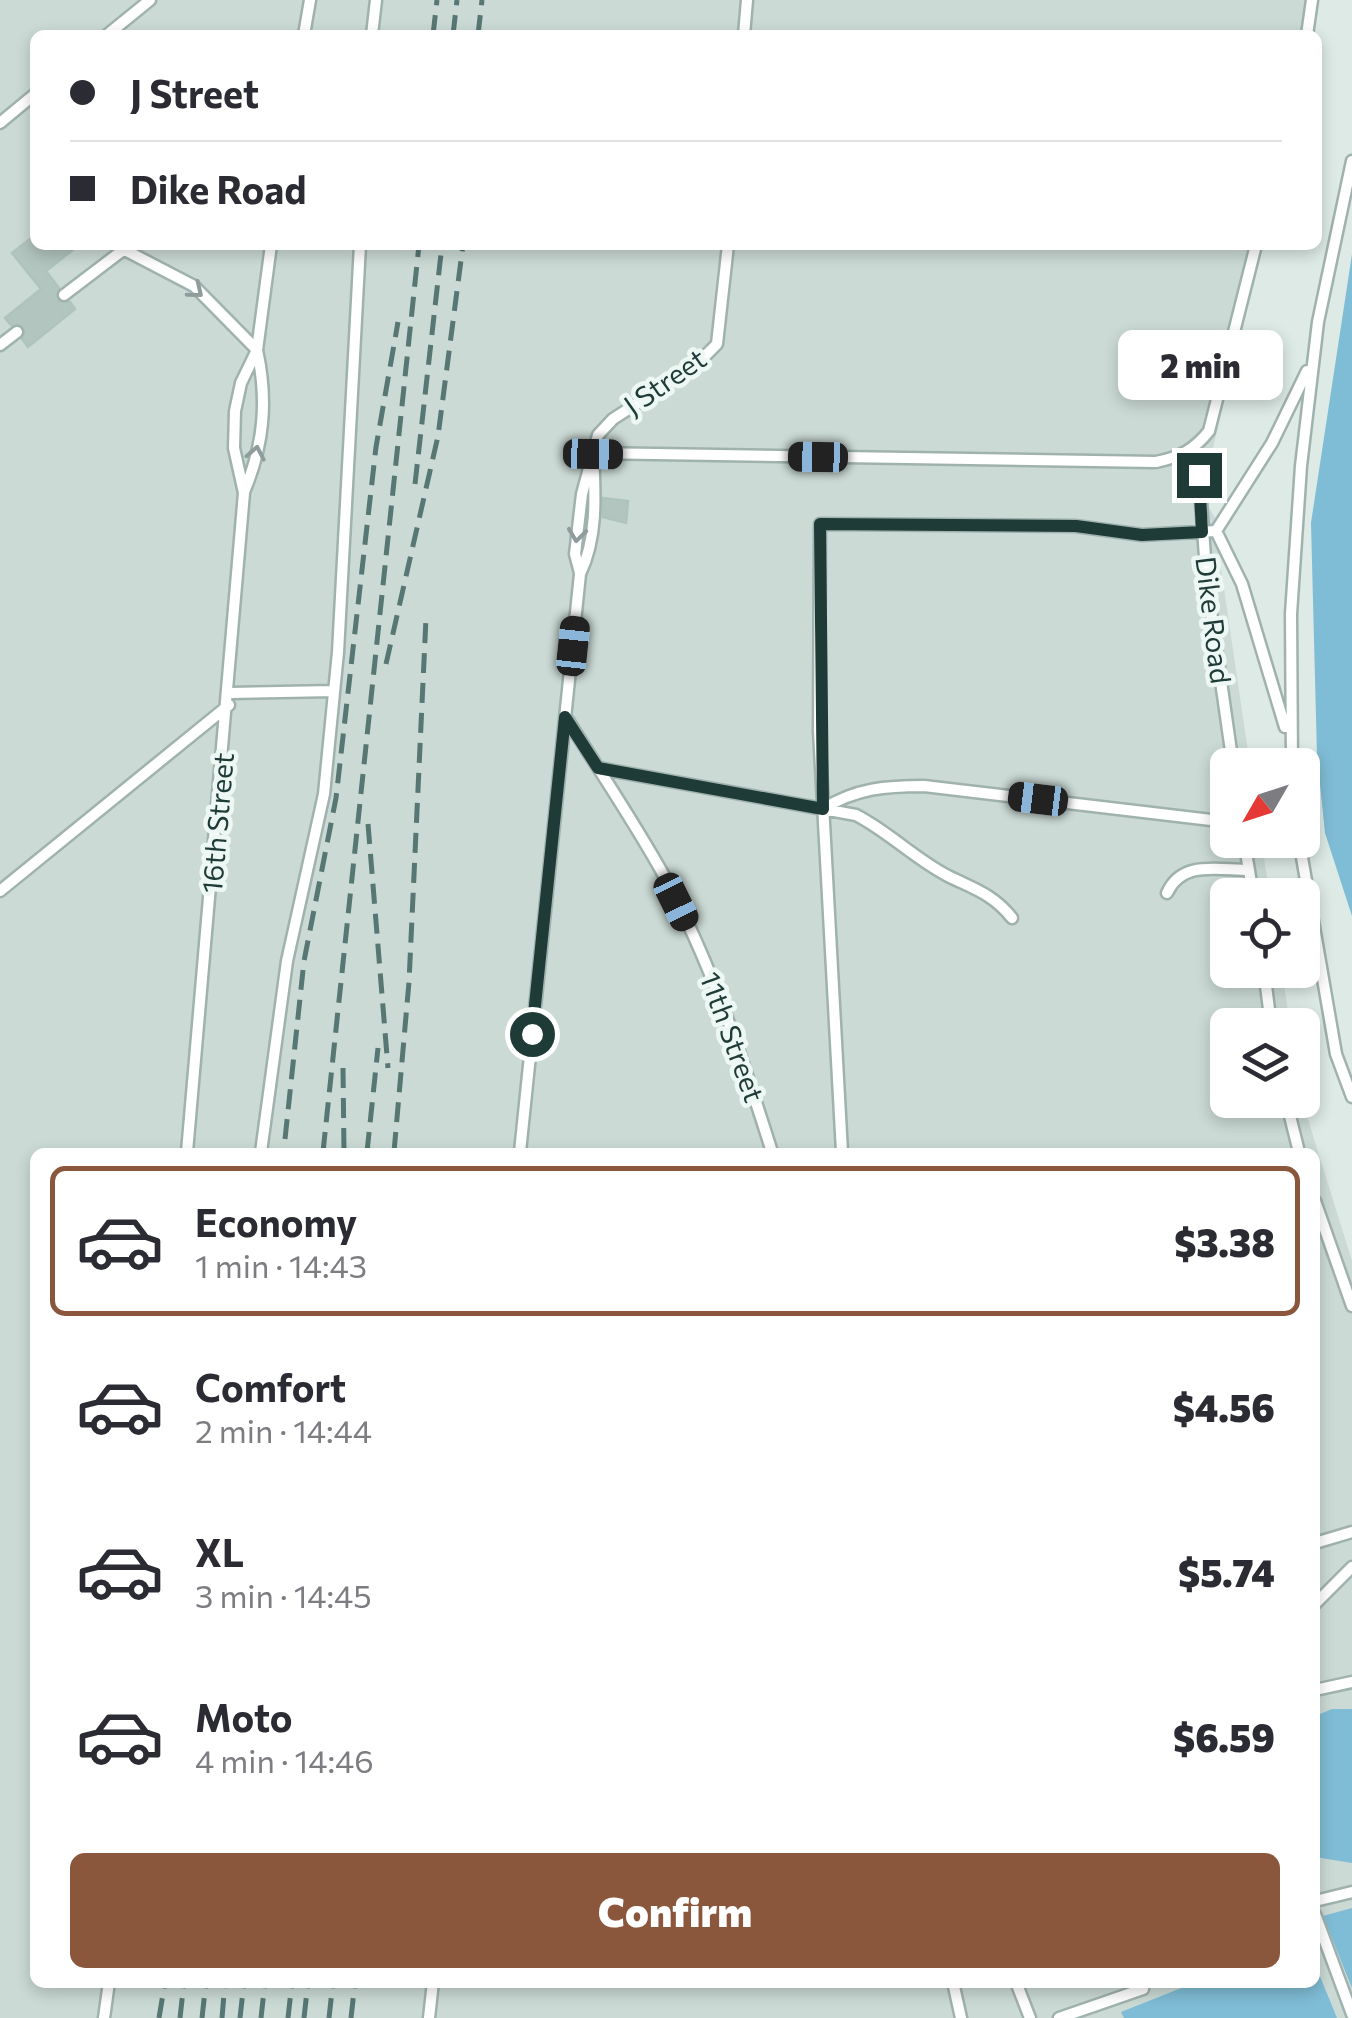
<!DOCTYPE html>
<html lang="en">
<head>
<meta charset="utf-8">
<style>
  body { margin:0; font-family:Commissioner,sans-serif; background:#f2f2f3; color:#2b2b33; height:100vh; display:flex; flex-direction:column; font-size:38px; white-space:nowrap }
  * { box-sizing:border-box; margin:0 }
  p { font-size:32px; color:#7c7c81 }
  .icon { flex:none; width:55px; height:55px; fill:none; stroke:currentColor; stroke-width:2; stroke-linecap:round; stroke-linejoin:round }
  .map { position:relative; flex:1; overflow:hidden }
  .panel { position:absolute; left:30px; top:1148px; width:1290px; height:840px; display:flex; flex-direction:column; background:#fff; border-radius:15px; box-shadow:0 5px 15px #0003 }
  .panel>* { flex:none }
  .hud { position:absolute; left:30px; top:30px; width:1292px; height:220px; border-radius:15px; box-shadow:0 5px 15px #0003; display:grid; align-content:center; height:220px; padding:0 40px; background:#fff }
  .needle { width:65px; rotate:231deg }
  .controls { position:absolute; left:1210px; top:748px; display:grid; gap:20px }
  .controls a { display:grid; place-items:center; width:110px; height:110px; border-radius:15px; background:#fff; box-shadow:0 5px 15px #0003; font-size:50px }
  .end { position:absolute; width:45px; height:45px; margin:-22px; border:12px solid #1e3b37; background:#fff; box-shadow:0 0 0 5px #fff }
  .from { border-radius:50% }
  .bubble { position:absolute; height:70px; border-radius:15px; background:#fff; box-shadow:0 5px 15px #0003; font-size:32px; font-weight:800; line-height:70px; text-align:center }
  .car { position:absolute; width:30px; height:60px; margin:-30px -15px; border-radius:12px; box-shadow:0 0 8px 2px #0007; background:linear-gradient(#222 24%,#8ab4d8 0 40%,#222 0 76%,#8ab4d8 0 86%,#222 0) }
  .hud b { display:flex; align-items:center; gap:35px; height:95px; font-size:38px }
  .hud b+b { border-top:2px solid #e1e1e2 }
  .hud i { width:25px; height:25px; background:#2b2b33 }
  ul { padding:18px 0 0; list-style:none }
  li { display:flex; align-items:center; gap:30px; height:150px; margin:0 20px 15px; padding:0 20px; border:5px solid transparent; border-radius:15px }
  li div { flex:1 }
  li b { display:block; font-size:38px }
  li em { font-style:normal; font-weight:800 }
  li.current { border-color:#8a573c }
  li>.icon { width:90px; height:90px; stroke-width:1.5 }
  .cta { display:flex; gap:20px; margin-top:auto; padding:20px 40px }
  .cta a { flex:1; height:115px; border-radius:15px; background:#8a573c; color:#fff; font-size:40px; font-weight:800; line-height:115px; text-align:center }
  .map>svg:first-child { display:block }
  .built { fill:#cbdad5; fill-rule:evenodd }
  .water { fill:#7fbcd5 }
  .building { fill:#b2c5bf; stroke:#afc4be; stroke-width:2.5 }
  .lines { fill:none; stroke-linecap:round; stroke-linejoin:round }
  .service-casing { stroke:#a0b2ae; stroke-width:15 }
  .service { stroke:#fff; stroke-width:10 }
  .rail { stroke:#577773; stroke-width:5; stroke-dasharray:20 10; stroke-linecap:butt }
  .oneway { stroke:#8e9d9b }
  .route { stroke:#1e3b37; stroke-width:12 }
  .labels { text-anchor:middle; stroke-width:9; stroke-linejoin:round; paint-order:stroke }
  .street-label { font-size:28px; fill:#1e3b37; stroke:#edf7f3 }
</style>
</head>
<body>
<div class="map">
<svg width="1352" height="2018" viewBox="0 0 1352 2018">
  <rect width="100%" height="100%" fill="#ddeae6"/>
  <path class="built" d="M0,0H1319L1312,35H35V245H1261L1209,465V508L1226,535L1219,555L1250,765H1228V840H1261L1270,895H1228V970H1282L1290,1025H1228V1100H1302L1352,1261V2018H0ZM35,1152H1315V1982H35Z"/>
  <path class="water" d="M1352,254V916L1325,833L1317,756L1311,523Z
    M1332,1709H1352V1863L1315,1857V1716Z
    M1352,1908V1988L1323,1916Z
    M1315,1964L1337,2018H1124L1121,2012L1194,1983L1315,1982Z"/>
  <path class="building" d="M35,235V245H79L46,271L59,288L58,301L70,302L75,309L28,347L22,339L24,328L11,325L5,318L41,289L12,253Z
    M603,498L628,501L626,523L603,517Z"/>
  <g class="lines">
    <g class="service-casing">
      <path id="service" d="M107,35L150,0
        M304,35L310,0
        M372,35L376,0
        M744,35L747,0
        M1307,35L1312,0
        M0,123L35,94
        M123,249L194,286L257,350
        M64,295L127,247
        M0,345L17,332
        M593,453L1156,462C1180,457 1194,450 1209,431L1256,245
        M1199,475L1207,584L1233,765
        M244,492C264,445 268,400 257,350
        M580,573L575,554L582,494L598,435L613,419L695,366L717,344L728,245
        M230,693L334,691
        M566,717C598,769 633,820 663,874C711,962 742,1057 772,1152
        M1285,727L1242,584L1216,531L1272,443L1307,371
        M1292,765L1291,614L1301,466L1318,322L1352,161
        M598,768L856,815C889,832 915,859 948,876C974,889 993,894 1012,918
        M823,809C856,788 887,786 924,786L1228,822
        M1244,840L1253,895
        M1299,840L1336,1054L1352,1097
        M0,891L229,705
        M1167,893C1182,860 1217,870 1249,870
        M1264,970L1271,1025
        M1286,1100L1299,1152
        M187,1152L244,493L234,448L235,411L241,383L257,350L271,245
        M261,1152L287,961L324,794L338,652L360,245
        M520,1152L580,574C598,537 595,494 593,453
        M842,1152L819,731L820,524L1075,526L1142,535L1216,531
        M1315,1201L1352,1306
        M1315,1543L1352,1532
        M1315,1604L1352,1567
        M1315,1690L1352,1682
        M1315,1901L1352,1892
        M1315,1914L1352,2014
        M953,1982L961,2018
        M1016,1982L1030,2018
        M104,2018L109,1982
        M429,2018L433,1982
        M1059,2018L1143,1989"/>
    </g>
    <use href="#service" class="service"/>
    <path class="rail" d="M433,35L437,0
      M453,35L457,0
      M478,35L482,0
      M415,484L442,245
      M386,664L438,436L463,245
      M368,824L388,1068
      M343,1068L344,1152
      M285,1139L304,961L336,798L376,447L398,322
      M323,1152L419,245
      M367,1152L378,1048
      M394,1152L409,982L426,618
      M159,2018L165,1982
      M180,2018L184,1982
      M202,2018L206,1982
      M222,2018L225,1982
      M240,2018L244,1982
      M261,2018L265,1982
      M288,2018L292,1982
      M304,2018L308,1982
      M329,2018L333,1982
      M351,2018L355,1982"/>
  </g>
  <defs><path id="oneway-chevron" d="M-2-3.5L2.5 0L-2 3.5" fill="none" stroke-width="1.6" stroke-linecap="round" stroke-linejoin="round" transform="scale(2.5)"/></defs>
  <g class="oneway">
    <use href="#oneway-chevron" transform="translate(196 291) rotate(39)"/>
    <use href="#oneway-chevron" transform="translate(256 453) rotate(-79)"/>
    <use href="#oneway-chevron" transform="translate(577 535) rotate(97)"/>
  </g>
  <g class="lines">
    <path class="route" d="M532,1034L565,717L598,768L823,809L820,524L1076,526L1142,535L1202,532L1199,475"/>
  </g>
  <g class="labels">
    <g class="street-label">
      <text transform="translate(665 382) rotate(-35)" y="10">J Street</text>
      <text transform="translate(1213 620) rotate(83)" y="10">Dike Road</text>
      <text transform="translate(218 823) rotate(-85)" y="10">16th Street</text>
      <text transform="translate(732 1037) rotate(70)" y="10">11th Street</text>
    </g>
  </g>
</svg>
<div class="controls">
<a><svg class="needle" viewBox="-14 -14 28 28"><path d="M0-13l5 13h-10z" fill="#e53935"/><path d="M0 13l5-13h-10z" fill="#7c7c81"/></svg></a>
<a><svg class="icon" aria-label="locate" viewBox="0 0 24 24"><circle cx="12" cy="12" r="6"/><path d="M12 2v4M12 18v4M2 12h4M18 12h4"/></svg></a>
<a><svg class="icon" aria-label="layers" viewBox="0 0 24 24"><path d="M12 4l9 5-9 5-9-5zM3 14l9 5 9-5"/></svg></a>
</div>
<i class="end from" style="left:532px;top:1034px"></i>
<i class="end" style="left:1199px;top:475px"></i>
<div class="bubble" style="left:1118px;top:330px;width:165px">2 min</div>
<i class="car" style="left:593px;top:454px;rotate:91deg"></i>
<i class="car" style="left:818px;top:457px;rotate:271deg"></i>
<i class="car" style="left:573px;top:646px;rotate:6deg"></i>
<i class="car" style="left:1038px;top:799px;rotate:277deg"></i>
<i class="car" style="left:676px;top:902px;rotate:154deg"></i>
<div class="hud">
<b><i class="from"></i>J Street</b>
<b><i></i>Dike Road</b>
</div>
<section class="panel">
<ul>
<li class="current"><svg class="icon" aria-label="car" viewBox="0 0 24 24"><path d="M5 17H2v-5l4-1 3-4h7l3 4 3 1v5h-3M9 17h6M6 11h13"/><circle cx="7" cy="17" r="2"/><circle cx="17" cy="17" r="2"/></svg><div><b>Economy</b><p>1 min · 14:43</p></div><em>$3.38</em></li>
<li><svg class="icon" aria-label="car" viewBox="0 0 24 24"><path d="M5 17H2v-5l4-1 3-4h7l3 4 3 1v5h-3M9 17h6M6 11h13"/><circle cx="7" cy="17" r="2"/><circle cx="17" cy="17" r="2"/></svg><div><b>Comfort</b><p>2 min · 14:44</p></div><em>$4.56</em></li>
<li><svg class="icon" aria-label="car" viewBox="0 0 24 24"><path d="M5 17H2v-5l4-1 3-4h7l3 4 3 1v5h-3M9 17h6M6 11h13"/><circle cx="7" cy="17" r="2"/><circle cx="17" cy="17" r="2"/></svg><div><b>XL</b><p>3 min · 14:45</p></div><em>$5.74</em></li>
<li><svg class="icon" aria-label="car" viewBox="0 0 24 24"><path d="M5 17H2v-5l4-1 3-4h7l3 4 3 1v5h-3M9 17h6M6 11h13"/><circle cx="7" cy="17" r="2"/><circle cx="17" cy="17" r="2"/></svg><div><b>Moto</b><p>4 min · 14:46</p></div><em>$6.59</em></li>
</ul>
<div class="cta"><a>Confirm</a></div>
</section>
</div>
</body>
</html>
